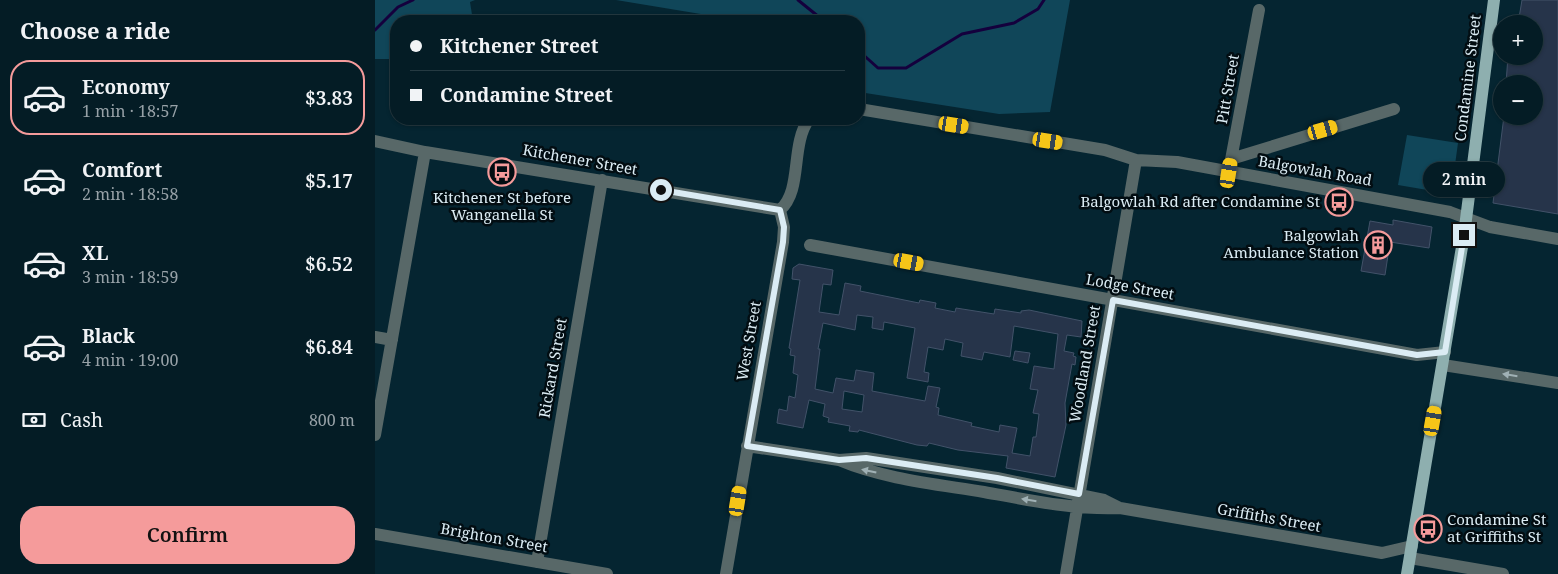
<!DOCTYPE html>
<html lang="en">
<head>
<meta charset="utf-8">
<style>
  body { margin:0; font-family:"Noto Serif",serif; background:#0d252d; color:#f1f3f6; height:100vh; display:flex; flex-direction:column; font-size:19px; white-space:nowrap }
  * { box-sizing:border-box; margin:0 }
  p { font-size:16px; color:#97a1a7 }
  .icon { flex:none; width:28px; height:28px; fill:none; stroke:currentColor; stroke-width:2; stroke-linecap:round; stroke-linejoin:round }
  .map { position:relative; flex:1; overflow:hidden }
  .sheet { display:flex; flex-direction:column; background:#041c25; width:375px }
  .sheet>* { flex:none }
  .hud { position:absolute; left:15px; top:15px; width:475px; height:110px; border-radius:20px; box-shadow:0 1px 4px #0004,0 0 0 1px #253a42; display:grid; align-content:center; height:110px; padding:0 20px; background:#041c25 }
  .fabs { position:absolute; left:1118px; top:15px; display:grid; gap:10px }
  .fabs a { display:grid; place-items:center; width:50px; height:50px; border-radius:50%; background:#041c25; box-shadow:0 1px 4px #0004,0 0 0 1px #253a42; font-size:25px }
  .end { position:absolute; width:22px; height:22px; margin:-11px; border:6px solid #dbecf4; background:#111; box-shadow:0 0 0 2px #111 }
  .from { border-radius:50% }
  .bubble { position:absolute; height:35px; border-radius:18px; background:#041c25; box-shadow:0 1px 4px #0004,0 0 0 1px #253a42; font-size:16px; font-weight:600; line-height:35px; text-align:center }
  .car { position:absolute; width:15px; height:30px; margin:-15px -8px; border-radius:6px; box-shadow:0 0 4px 1px #0007; background:linear-gradient(#f5c518 24%,#345 0 40%,#f5c518 0 76%,#345 0 86%,#f5c518 0) }
  .hud b { display:flex; align-items:center; gap:18px; height:48px; font-size:19px }
  .hud b+b { border-top:1px solid #253a42 }
  .hud i { width:12px; height:12px; background:#f1f3f6 }
  ul { padding:0; list-style:none }
  li { display:flex; align-items:center; gap:15px; height:75px; margin:0 10px 8px; padding:0 10px; border:2px solid transparent; border-radius:20px }
  li div { flex:1 }
  li b { display:block; font-size:19px }
  li em { font-style:normal; font-weight:600 }
  li.selected { border-color:#f59b9b }
  li>.icon { width:45px; height:45px; stroke-width:1.5 }
  h2 { padding:0 20px; font-size:22px; line-height:60px }
  .pay { display:flex; align-items:center; gap:12px; height:55px; padding:0 20px; font-size:19px }
  .pay p { margin-inline-start:auto }
  .cta { display:flex; gap:10px; margin-top:auto; padding:10px 20px }
  .cta a { flex:1; height:58px; border-radius:20px; background:#f59b9b; color:#111; font-size:20px; font-weight:600; line-height:58px; text-align:center }
  main { display:flex; flex:1; min-height:0 }
  .map>svg:first-child { display:block }
  .green { fill:#104659 }
  .lines { fill:none; stroke-linecap:round; stroke-linejoin:round }
  .stream { stroke:#14003d; stroke-width:3 }
  .building { fill:#26344a; stroke:#425269; fill-rule:evenodd }
  .minor { stroke:#586868; stroke-width:12 }
  .major { stroke:#8eafaf; stroke-width:12 }
  .oneway { fill:#a0b1b5 }
  .route { stroke:#dbecf4; stroke-width:6 }
  .labels { text-anchor:middle; stroke-width:5; stroke-linejoin:round; paint-order:stroke }
  .street-label { font-size:15px; fill:#dbecf4; stroke:#020d12 }
  .poi-label { font-size:15px; fill:#dbecf4; stroke:#020d12; text-anchor:end }
</style>
</head>
<body>
<main>
<section class="sheet">
<h2>Choose a ride</h2>
<ul>
<li class="selected"><svg class="icon" aria-label="car" viewBox="0 0 24 24"><path d="M5 17H2v-5l4-1 3-4h7l3 4 3 1v5h-3M9 17h6M6 11h13"/><circle cx="7" cy="17" r="2"/><circle cx="17" cy="17" r="2"/></svg><div><b>Economy</b><p>1 min · 18:57</p></div><em>$3.83</em></li>
<li><svg class="icon" aria-label="car" viewBox="0 0 24 24"><path d="M5 17H2v-5l4-1 3-4h7l3 4 3 1v5h-3M9 17h6M6 11h13"/><circle cx="7" cy="17" r="2"/><circle cx="17" cy="17" r="2"/></svg><div><b>Comfort</b><p>2 min · 18:58</p></div><em>$5.17</em></li>
<li><svg class="icon" aria-label="car" viewBox="0 0 24 24"><path d="M5 17H2v-5l4-1 3-4h7l3 4 3 1v5h-3M9 17h6M6 11h13"/><circle cx="7" cy="17" r="2"/><circle cx="17" cy="17" r="2"/></svg><div><b>XL</b><p>3 min · 18:59</p></div><em>$6.52</em></li>
<li><svg class="icon" aria-label="car" viewBox="0 0 24 24"><path d="M5 17H2v-5l4-1 3-4h7l3 4 3 1v5h-3M9 17h6M6 11h13"/><circle cx="7" cy="17" r="2"/><circle cx="17" cy="17" r="2"/></svg><div><b>Black</b><p>4 min · 19:00</p></div><em>$6.84</em></li>
</ul>
<div class="pay"><svg class="icon" aria-label="cash" viewBox="0 0 24 24"><path d="M3 7h18v10H3z"/><circle cx="12" cy="12" r="2"/></svg>Cash<p>800 m</p></div>
<div class="cta"><a>Confirm</a></div>
</section>
<div class="map">
<svg width="1183" height="574" viewBox="0 0 1183 574">
  <rect width="100%" height="100%" fill="#052531"/>
  <path class="green" d="M0,0H100L95,2L98,21H21V59H0Z
    M241,0H695L675,112L624,114L484,92V21H368Z
    M1032,135L1083,143L1076,194L1023,185Z"/>
  <g class="lines">
    <path class="stream" d="M423,0L449,21
      M0,30L23,7L38,0
      M484,51L503,68H531L587,34L639,23L663,9L669,0"/>
  </g>
  <path class="building" d="M1147,0H1183V214L1118,203L1129,116H1159V84H1131L1133,56H1159V24H1143Z
    M1018,220L1057,227L1054,248L1015,242L1010,275L986,271L995,221L1018,225Z
    M424,264L458,270L456,285L448,284L444,312L464,315L470,283L486,286L485,291L544,303L545,300L561,303L560,308L580,312L581,308L619,314L620,309L646,313V311L654,310L707,321L706,337L692,335L689,351L699,353L698,356L701,357L700,365L697,364L695,375L690,403L691,425L680,477L631,468L633,456L583,450L554,443L552,446L542,445L484,430L483,432L474,431L475,426L453,422L454,418L448,416L450,404L434,400L428,428L402,423L404,409L412,411L414,396L420,398L423,375L418,373L420,356L415,355L416,349L414,348L425,280L417,279L418,268ZM482,315L498,317L497,328L508,330L509,322L540,328L532,378L553,382L554,373L549,372L553,347L568,350L570,339L588,343L586,356L607,360L609,352L635,357L639,326L683,334L679,369L659,366L655,389L663,390L658,413L664,414L661,437H658L655,456L637,453L642,428L625,425L624,432L596,426L597,423L563,415L564,408L561,407L565,388L553,386L550,401L497,391L499,373L481,370L479,381L461,378L458,393L440,389L445,349H443L448,323L480,330ZM469,391L489,395L487,412L467,409Z
    M640,351L655,353L653,363L638,360Z"/>
  <g class="lines">
    <path class="minor" d="M484,109L730,150L761,160L802,162L1075,212L1115,227L1183,239
      M0,141L50,152L405,210
      M856,159L1019,109
      M855,165L884,10
      M405,210C428,190 415,145 434,119
      M435,245L1042,355L1070,352
      M0,337L17,340
      M1068,365L1183,383
      M0,435L50,152
      M372,446L464,460L491,458L622,478L729,500L745,508
      M464,460C509,479 561,484 609,492C654,500 699,510 745,508L1007,553L1037,546
      M0,534L232,574
      M1035,558L1128,574
      M162,562L227,180
      M351,574L408,242L409,227L405,210
      M691,574L761,160"/>
    <path class="major" d="M1032,574L1089,235L1119,0"/>
  </g>
  <defs><path id="oneway-solid" d="M-6-.8H1V-3.2L6.5 0L1 3.2V.8H-6Z" transform="scale(1.25)"/></defs>
  <g class="oneway">
    <use href="#oneway-solid" transform="translate(1135 375) rotate(-171)"/>
    <use href="#oneway-solid" transform="translate(494 471) rotate(-168)"/>
    <use href="#oneway-solid" transform="translate(654 500) rotate(-171)"/>
  </g>
  <g class="lines">
    <path class="route" d="M286,190L405,210L409,227L408,242L372,446L464,460L491,458L622,478L704,494L738,300L1042,355L1070,352L1089,235"/>
  </g>
  <defs>
    <g id="bus-ring" transform="scale(1.4375)"><circle r="9.5" fill="#020d12" stroke="#f59b9b" stroke-width="1.5"/><path d="M-5-6H5V4H4V6H2V4H-2V6H-4V4H-5ZM-3.5-4V0h7V-4ZM-3.5 1.2v1.5H-2V1.2ZM2 1.2v1.5H3.5V1.2Z" fill="#f59b9b"/></g>
    <g id="building-ring" transform="scale(1.4375)"><circle r="9.5" fill="#020d12" stroke="#f59b9b" stroke-width="1.5"/><path d="M-4-6H4V6H1V3H-1V6H-4ZM-2.5-4.3h1.7v1.8h-1.7ZM.8-4.3h1.7v1.8H.8ZM-2.5-1h1.7V.8h-1.7ZM.8-1h1.7V.8H.8Z" fill="#f59b9b"/></g>
  </defs>
  <g fill-rule="evenodd">
    <use href="#bus-ring" x="127" y="172"/>
    <use href="#bus-ring" x="964" y="202"/>
    <use href="#building-ring" x="1003" y="245"/>
    <use href="#bus-ring" x="1053" y="529"/>
  </g>
  <g class="labels">
    <g class="street-label">
      <text transform="translate(1093 78) rotate(-83)" y="5">Condamine Street</text>
      <text transform="translate(853 89) rotate(-80)" y="5">Pitt Street</text>
      <text transform="translate(205 160) rotate(10)" y="5">Kitchener Street</text>
      <text transform="translate(940 171) rotate(10)" y="5">Balgowlah Road</text>
      <text transform="translate(755 287) rotate(10)" y="5">Lodge Street</text>
      <text transform="translate(374 341) rotate(-80)" y="5">West Street</text>
      <text transform="translate(710 364) rotate(-80)" y="5">Woodland Street</text>
      <text transform="translate(178 368) rotate(-80)" y="5">Rickard Street</text>
      <text transform="translate(894 518) rotate(10)" y="5">Griffiths Street</text>
      <text transform="translate(119 538) rotate(10)" y="5">Brighton Street</text>
    </g>
    <g class="poi-label">
      <text x="127" y="203" text-anchor="middle">Kitchener St before<tspan x="127" dy="17">Wanganella St</tspan></text>
      <text x="945" y="207">Balgowlah Rd after Condamine St</text>
      <text x="984" y="241">Balgowlah<tspan x="984" dy="17">Ambulance Station</tspan></text>
      <text x="1072" y="525" text-anchor="start">Condamine St<tspan x="1072" dy="17">at Griffiths St</tspan></text>
    </g>
  </g>
</svg>
<div class="fabs">
<a>+</a>
<a>−</a>
</div>
<i class="end from" style="left:286px;top:190px"></i>
<i class="end" style="left:1089px;top:235px"></i>
<div class="bubble" style="left:1048px;top:162px;width:82px">2 min</div>
<i class="car" style="left:579px;top:125px;rotate:99deg"></i>
<i class="car" style="left:948px;top:130px;rotate:74deg"></i>
<i class="car" style="left:673px;top:141px;rotate:99deg"></i>
<i class="car" style="left:854px;top:173px;rotate:9deg"></i>
<i class="car" style="left:534px;top:262px;rotate:100deg"></i>
<i class="car" style="left:1058px;top:421px;rotate:10deg"></i>
<i class="car" style="left:363px;top:501px;rotate:9deg"></i>
<div class="hud">
<b><i class="from"></i>Kitchener Street</b>
<b><i></i>Condamine Street</b>
</div>
</div>
</main>
</body>
</html>
